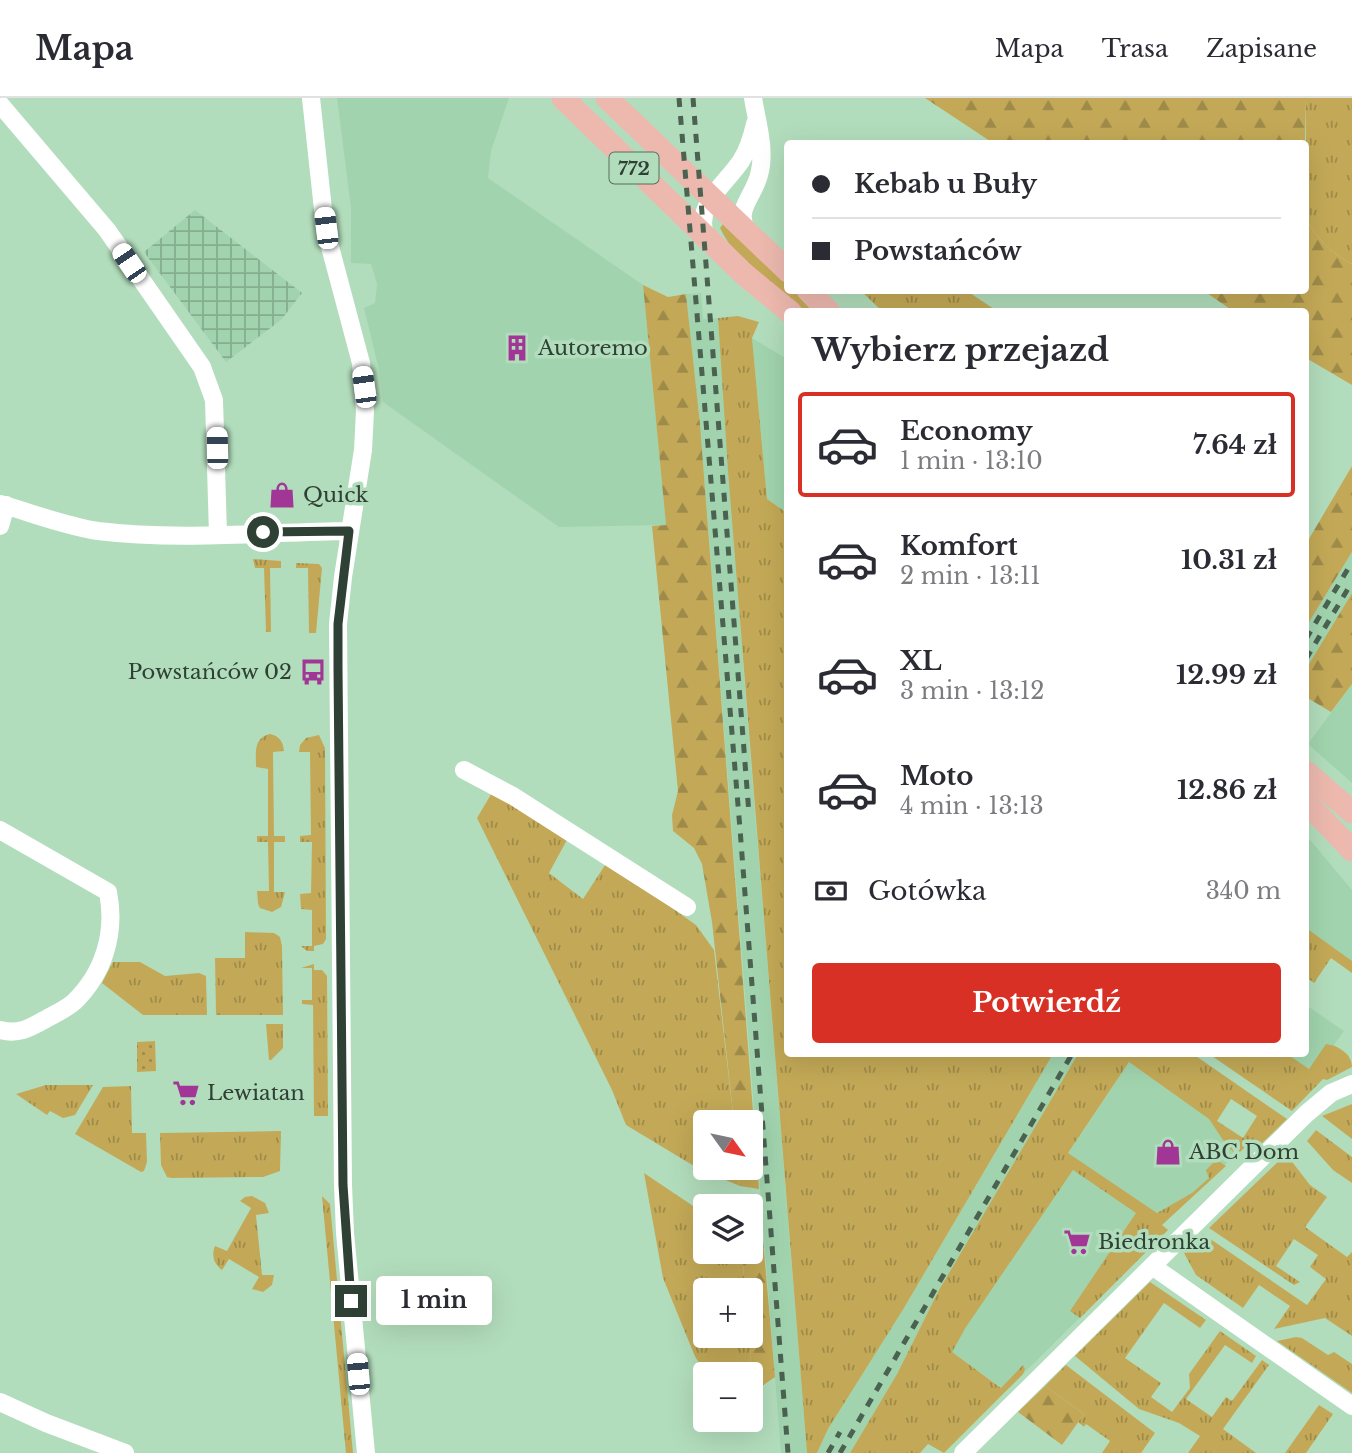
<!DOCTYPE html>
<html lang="pl">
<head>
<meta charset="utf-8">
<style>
  body { margin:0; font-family:"Libre Baskerville",serif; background:#f7f7f7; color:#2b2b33; height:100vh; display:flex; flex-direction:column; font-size:26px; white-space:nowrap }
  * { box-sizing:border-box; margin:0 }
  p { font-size:23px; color:#7c7c81 }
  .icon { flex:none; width:38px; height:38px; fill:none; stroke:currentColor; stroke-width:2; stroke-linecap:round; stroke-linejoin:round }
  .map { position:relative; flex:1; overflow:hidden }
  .panel { position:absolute; left:784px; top:210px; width:525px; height:749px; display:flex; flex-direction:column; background:#fff; border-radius:7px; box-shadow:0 7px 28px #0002 }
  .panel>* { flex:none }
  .top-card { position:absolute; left:784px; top:42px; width:525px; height:154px; border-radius:7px; box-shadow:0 7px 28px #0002; display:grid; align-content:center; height:154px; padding:0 28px; background:#fff }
  .needle { width:46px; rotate:123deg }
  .buttons { position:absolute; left:693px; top:1012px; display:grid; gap:14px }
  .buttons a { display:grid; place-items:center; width:70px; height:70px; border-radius:7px; background:#fff; box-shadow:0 7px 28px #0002; font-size:35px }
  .end { position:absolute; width:32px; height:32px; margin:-16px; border:9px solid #2f4134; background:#fff; box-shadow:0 0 0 4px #fff }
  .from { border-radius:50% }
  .bubble { position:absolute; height:49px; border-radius:7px; background:#fff; box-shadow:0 7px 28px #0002; font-size:23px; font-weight:700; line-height:49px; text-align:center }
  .car { position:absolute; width:21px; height:42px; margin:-21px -10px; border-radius:9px; box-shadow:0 0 5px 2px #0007; background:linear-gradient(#fff 24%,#345 0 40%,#fff 0 76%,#345 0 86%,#fff 0) }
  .top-card b { display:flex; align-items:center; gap:24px; height:66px; font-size:26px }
  .top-card b+b { border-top:2px solid #e1e1e2 }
  .top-card i { width:18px; height:18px; background:#2b2b33 }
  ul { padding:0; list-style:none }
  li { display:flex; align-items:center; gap:21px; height:105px; margin:0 14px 10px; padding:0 14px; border:4px solid transparent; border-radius:7px }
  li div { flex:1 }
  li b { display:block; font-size:26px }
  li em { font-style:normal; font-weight:700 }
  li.on { border-color:#d93025 }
  li>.icon { width:63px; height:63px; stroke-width:1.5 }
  h2 { padding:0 28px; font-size:32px; line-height:84px }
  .pay { display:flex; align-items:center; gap:18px; height:77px; padding:0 28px; font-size:26px }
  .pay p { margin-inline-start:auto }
  .action { display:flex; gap:14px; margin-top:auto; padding:14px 28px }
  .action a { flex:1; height:80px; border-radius:7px; background:#d93025; color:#fff; font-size:28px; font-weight:700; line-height:80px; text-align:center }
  header { display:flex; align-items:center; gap:42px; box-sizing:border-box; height:98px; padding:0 35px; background:#fff; border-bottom:2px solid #e1e1e2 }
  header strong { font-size:33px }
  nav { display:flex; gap:38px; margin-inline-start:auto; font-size:24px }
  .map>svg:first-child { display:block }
  .built { fill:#a1d4ae }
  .industrial { fill:url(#industrial-grid) }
  .grass { fill:url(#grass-tufts); fill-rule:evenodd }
  .forest { fill:url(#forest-firs) }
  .park { fill:url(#park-dots) }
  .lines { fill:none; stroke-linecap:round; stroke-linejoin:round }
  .minor { stroke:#fff; stroke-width:18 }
  .major { stroke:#edb9af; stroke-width:23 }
  .rail { stroke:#4b6251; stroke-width:5; stroke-dasharray:9 9; stroke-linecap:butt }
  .route { stroke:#2f4134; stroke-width:9 }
  .labels { text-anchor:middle; stroke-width:7; stroke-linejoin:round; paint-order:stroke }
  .shield { fill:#b2ddbc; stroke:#56705d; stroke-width:2 }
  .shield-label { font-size:19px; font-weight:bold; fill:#2f4134 }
  .poi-label { font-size:21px; fill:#2f4134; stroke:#b2ddbc; text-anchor:start }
</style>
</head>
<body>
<header>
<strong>Mapa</strong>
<nav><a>Mapa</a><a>Trasa</a><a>Zapisane</a></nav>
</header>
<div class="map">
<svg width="1352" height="1355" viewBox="0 0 1352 1355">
  <defs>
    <pattern id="industrial-grid" width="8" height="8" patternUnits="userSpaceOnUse" patternTransform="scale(1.75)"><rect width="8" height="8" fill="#a1d4ae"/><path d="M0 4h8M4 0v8" fill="none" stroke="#84ae8e"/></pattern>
    <pattern id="grass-tufts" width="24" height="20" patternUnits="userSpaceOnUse" patternTransform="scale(1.75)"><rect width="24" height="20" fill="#c3a957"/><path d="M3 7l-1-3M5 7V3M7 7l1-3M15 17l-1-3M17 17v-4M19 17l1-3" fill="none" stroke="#9f8b49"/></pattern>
    <pattern id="forest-firs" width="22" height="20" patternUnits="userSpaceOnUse" patternTransform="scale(1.75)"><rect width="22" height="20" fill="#c3a957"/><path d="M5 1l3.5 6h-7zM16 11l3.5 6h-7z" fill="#9f8b49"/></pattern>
    <pattern id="park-dots" width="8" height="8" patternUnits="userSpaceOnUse" patternTransform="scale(1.75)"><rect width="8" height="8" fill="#c3a957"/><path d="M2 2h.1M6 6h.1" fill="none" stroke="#9f8b49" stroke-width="1.8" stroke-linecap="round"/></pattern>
  </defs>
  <rect width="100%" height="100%" fill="#b2ddbc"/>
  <path class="built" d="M337,0H509L491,53L488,80L643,187L666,427L559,429L383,304L379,272L364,210L375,205L377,186L371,166L351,165V110Z
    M701,195L703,221L718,220L744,578L807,1355H781L700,326L686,196Z
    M752,240L787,261V415L767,401Z
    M1352,454V495L1306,571V529Z
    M1352,586V685L1308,646Z
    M1306,737L1352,792V875L1306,841Z
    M1306,907L1344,933L1334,947L1349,958L1323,981L1287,956H1306Z
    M1053,956H1078L939,1192L897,1276L850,1355H817L828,1331L904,1210Z
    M1129,964L1249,1044L1162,1127L1168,1132L1006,1293L946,1250L976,1193Z"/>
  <path class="industrial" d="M195,112L302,195L281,222L226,264L144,154Z"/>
  <path class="grass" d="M1306,0H1352V166C1332,156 1317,140 1306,121Z
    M723,126L787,186L788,192L794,193L815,213H806C776,190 737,166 720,130Z
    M861,193H967L997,213H882Z
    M738,218L759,224L752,240L767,401L787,415L788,956H1053L904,1210L828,1331L817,1355H807L728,373L718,220Z
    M253,461L281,463V470H270L271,534H266L264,470H255Z
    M296,465L319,466L322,470L316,535H309L308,470H296Z
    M270,636C280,638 283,644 284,653L273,654L274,738H285V744H274V794H285L281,809L272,814L260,810L258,806L257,793H269L268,744H257V738H268V671L256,669C256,655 253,640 270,636Z
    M319,637L325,650L326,841L323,846L314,848V853H307L301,848H312V812L301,811L300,796L311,795L312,744H300V738L311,737L310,654H299L300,647L306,640Z
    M493,693L568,740L549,775L583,801L607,764L696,827L714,852L734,1024H705V1069H738L740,1088L699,1071L626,1027L612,992L477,720Z
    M1306,830L1352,863V875L1331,860L1314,885L1306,879Z
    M245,834L274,835L280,839L282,848L283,917H216L215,860H245Z
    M113,864H140L165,878L199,875L206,878L207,917H143L102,885Z
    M314,866V872H322L327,878L328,1018H314L313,907L302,906V902H312V870H301Z
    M266,926H283V950L271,962H269Z
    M1326,946C1339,948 1352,956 1352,969L1327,982L1323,981L1292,1013L1209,956H1287L1309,971Z
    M1078,956H1193L1287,1021L1257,1050L1249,1045L1237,1057L1227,1048L1209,1021L1129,964L1068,1055L1157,1115L1192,1095L1209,1080L1206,1072L1213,1065L1220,1064L1226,1068L1162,1127L1168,1132L1080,1220L1070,1213L1136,1115L1073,1072L966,1229L952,1254L1001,1290L1023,1267L1025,1271L1023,1276L944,1355L928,1346L920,1355H850L897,1276L939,1192ZM1231,1001L1257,1018L1243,1040L1217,1023Z
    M46,987H93L75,1017L63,1020L50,1013L47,1017L16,996Z
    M131,988L132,1035H146L147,1064L144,1073L141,1074L75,1036L103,989Z
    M1352,1006V1041L1322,1018Z
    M1316,1032L1352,1059V1085L1333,1072L1307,1043Z
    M281,1033L280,1073L263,1079L171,1080L167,1079L161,1067L160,1035Z
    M1286,1056L1310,1087L1327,1099L1305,1129L1347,1159L1352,1154V1238L1325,1220L1274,1231L1290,1208L1259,1187L1243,1210L1196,1177L1184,1155L1203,1136L1307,1207L1326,1181L1310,1169L1318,1157L1294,1141L1276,1168L1300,1184L1294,1187L1209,1130Z
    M644,1075L705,1116V1153H742L745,1192H705V1237H749L754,1308L751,1310V1276C724,1276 707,1284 694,1256L663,1180Z
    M252,1098L265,1105L269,1115L256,1117L262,1177H274L272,1187L263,1194L252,1191L259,1179L229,1161L222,1172C214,1166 211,1157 215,1148L227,1153L251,1110L240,1103L245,1099Z
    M322,1098L330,1106L353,1355H346Z
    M1150,1184L1206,1222L1200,1230L1164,1205L1125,1260L1161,1285L1151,1299L1172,1314L1190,1290L1189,1276L1220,1233L1256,1258L1252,1265L1225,1247L1186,1301L1212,1319L1226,1299L1232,1303L1262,1262L1269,1267L1223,1331L1256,1355H1188L1200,1338L1179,1325L1139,1311L1075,1258Z
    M1296,1239L1302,1240L1328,1257L1334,1254L1352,1266V1295L1277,1243Z
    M1066,1267L1155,1335L1141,1355H1102L1110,1343L1086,1326L1084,1329L1078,1324L1084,1316L1045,1288Z
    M1319,1307L1333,1316L1306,1355H1285Z"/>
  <path class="forest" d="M925,0H1306L1305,45H993Z
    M1306,121C1317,140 1332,156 1352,166V287L1306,260V214L1233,213L1204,193L1306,192Z
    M643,187L668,199L686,196L700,326L759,1091L740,1088L738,1069H751V1024H734L712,824L702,766L694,750L673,733L672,717L678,693L652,428L666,427Z
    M1352,368V454L1306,529V446Z
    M1352,495V586L1331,614L1306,599V571Z
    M751,1141L763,1142L775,1279L762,1288L754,1308L749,1237H751V1192H745L742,1153H751Z
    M1045,1288L1084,1316L1062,1347L1018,1314Z"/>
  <path class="park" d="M155,943L156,973L137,974V944Z"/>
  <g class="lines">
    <path class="minor" d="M311,0L325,130L361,265L365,313L363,352L343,479L338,526L343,1087L345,1135L366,1355
      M0,6L107,132L202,269L214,302L218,436
      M747,133C734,112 754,98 759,77C766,53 757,24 753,0
      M706,140C693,108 725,87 741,63C748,52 752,39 755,26
      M0,406C32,415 65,428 98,433C179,443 267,434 349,433
      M0,428L6,407
      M464,672L513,698L687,809
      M0,732L108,794C116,835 104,875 74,904C66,911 55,916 46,921C30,930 18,937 0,932
      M1152,1168L1352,1308
      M0,1304L46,1325L125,1355
      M963,1355L1306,1016L1331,995L1352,986"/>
    <path class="major" d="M563,0L745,177L790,214
      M607,0L788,173
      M808,192L829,214
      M1306,674L1352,714
      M1306,704L1352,752"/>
    <path class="rail" d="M679,0L740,731L788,1355
      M693,0L749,716
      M1306,541L1352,464
      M1306,561L1352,484
      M828,1355L840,1334
      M840,1355L1072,956"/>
  </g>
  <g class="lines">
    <path class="route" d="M263,434L349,433L338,526V570L343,1087L351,1203"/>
  </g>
  <defs>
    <g id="building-bare" transform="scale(2.1)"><path d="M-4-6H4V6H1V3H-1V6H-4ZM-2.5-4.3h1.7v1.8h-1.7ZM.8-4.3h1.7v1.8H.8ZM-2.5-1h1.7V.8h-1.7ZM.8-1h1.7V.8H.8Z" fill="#a13696" stroke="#b2ddbc" stroke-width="2.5" paint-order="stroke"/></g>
    <g id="shop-bare" transform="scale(2.1)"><path d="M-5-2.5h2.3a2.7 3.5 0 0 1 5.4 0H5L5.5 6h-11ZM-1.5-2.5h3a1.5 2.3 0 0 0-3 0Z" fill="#a13696" stroke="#b2ddbc" stroke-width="2.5" paint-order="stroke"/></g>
    <g id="bus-bare" transform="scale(2.1)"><path d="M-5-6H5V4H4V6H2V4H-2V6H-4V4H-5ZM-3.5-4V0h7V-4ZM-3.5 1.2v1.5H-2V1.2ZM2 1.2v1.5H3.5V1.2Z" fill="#a13696" stroke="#b2ddbc" stroke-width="2.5" paint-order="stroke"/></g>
    <g id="supermarket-bare" transform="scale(2.1)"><path d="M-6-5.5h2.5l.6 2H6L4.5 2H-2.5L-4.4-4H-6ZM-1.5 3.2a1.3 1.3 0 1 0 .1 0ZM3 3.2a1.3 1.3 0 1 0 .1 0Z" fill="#a13696" stroke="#b2ddbc" stroke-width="2.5" paint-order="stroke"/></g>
  </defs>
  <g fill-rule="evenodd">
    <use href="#building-bare" x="517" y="250"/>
    <use href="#shop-bare" x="282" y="397"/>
    <use href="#bus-bare" x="313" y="574"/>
    <use href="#supermarket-bare" x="186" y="995"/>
    <use href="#shop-bare" x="1168" y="1054"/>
    <use href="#supermarket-bare" x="1077" y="1144"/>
  </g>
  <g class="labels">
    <rect class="shield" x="609.5" y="54.5" width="49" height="31" rx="5"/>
    <g class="shield-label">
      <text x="634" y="77">772</text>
    </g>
    <g class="poi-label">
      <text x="538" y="257">Autoremo</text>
      <text x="303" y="404">Quick</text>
      <text x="292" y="581" text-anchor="end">Powstańców 02</text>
      <text x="207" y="1002">Lewiatan</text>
      <text x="1189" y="1061">ABC Dom</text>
      <text x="1098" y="1151">Biedronka</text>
    </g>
  </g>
</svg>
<div class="buttons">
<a><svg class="needle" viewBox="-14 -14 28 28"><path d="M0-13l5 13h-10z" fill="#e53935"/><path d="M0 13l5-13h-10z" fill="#7c7c81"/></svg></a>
<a><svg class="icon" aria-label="layers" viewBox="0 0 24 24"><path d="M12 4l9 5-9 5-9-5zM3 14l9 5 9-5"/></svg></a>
<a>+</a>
<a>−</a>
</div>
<i class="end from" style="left:263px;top:434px"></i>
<i class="end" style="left:351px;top:1203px"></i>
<div class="bubble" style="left:376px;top:1178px;width:116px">1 min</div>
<i class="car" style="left:326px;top:130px;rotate:353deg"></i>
<i class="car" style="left:129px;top:165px;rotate:326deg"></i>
<i class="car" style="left:364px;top:289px;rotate:352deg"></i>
<i class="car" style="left:217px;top:350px;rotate:359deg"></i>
<i class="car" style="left:358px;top:1276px;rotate:355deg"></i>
<div class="top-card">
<b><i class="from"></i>Kebab u Buły</b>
<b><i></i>Powstańców</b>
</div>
<section class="panel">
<h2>Wybierz przejazd</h2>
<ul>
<li class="on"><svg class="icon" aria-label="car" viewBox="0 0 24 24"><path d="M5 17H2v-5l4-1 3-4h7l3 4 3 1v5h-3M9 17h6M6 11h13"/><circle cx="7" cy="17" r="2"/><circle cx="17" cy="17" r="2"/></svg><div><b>Economy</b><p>1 min · 13:10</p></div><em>7.64 zł</em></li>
<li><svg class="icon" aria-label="car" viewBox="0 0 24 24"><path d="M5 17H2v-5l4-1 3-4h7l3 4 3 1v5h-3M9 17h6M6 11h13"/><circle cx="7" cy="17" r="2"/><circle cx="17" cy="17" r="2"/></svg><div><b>Komfort</b><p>2 min · 13:11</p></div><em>10.31 zł</em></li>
<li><svg class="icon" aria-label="car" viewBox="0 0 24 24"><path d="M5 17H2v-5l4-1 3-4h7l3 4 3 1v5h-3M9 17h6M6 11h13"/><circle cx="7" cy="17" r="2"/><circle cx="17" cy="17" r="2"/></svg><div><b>XL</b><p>3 min · 13:12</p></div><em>12.99 zł</em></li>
<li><svg class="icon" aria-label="car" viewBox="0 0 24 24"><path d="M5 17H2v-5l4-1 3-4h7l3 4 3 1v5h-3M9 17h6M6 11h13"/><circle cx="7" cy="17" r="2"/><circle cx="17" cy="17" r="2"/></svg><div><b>Moto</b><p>4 min · 13:13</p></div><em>12.86 zł</em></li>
</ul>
<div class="pay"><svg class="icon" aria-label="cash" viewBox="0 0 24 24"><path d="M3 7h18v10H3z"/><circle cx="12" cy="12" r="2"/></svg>Gotówka<p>340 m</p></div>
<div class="action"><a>Potwierdź</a></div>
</section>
</div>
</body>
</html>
